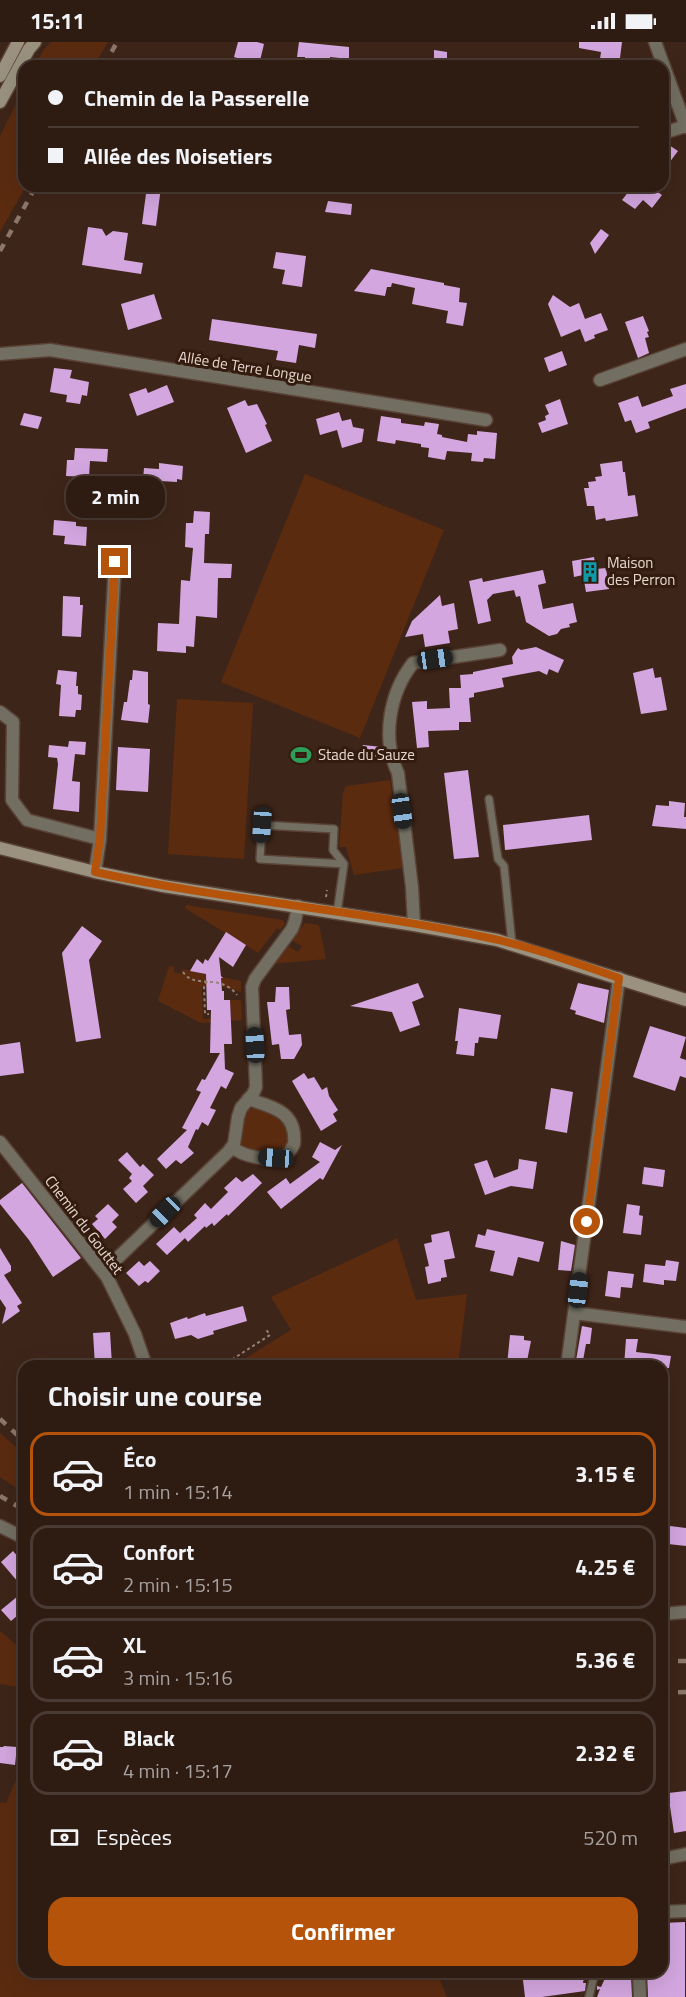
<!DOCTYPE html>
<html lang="fr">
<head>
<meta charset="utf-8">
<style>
  body { margin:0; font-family:"Titillium Web",sans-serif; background:#36251c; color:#f1f3f6; height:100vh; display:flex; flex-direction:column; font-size:22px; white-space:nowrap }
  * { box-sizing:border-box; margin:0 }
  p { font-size:20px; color:#a7a1a0 }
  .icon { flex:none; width:33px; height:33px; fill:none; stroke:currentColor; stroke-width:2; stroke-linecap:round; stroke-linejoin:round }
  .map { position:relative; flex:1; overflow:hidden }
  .details { position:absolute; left:18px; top:1318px; width:650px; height:618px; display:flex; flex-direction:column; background:#2e1c13; border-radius:18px; box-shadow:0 6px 24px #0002,0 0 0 2px #493a33 }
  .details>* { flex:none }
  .guide { position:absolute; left:18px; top:18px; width:651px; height:132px; border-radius:18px; box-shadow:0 6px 24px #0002,0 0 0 2px #493a33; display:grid; align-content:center; height:132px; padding:0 30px; background:#2e1c13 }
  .end { position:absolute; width:27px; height:27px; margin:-14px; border:8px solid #b45309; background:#fff; box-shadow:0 0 0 3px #fff }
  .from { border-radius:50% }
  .bubble { position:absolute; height:42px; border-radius:18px; background:#2e1c13; box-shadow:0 6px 24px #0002,0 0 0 2px #493a33; font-size:20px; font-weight:700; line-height:42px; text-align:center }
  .car { position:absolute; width:18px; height:36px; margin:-18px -9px; border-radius:8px; box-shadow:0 0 4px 2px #0007; background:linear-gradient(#222 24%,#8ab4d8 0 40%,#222 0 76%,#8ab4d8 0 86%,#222 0) }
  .guide b { display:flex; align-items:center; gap:21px; height:57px; font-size:22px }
  .guide b+b { border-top:2px solid #493a33 }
  .guide i { width:15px; height:15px; background:#f1f3f6 }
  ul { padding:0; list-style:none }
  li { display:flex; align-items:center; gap:18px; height:84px; margin:0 12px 9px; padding:0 18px; border:3px solid #493a33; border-radius:18px }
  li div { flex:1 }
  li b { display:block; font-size:22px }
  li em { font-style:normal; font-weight:700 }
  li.active { border-color:#b45309 }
  li>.icon { width:54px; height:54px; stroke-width:1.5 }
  h2 { padding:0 30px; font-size:27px; line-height:72px }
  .pay { display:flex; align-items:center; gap:15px; height:66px; padding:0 30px; font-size:22px }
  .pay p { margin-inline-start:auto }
  .primary-button { display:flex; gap:12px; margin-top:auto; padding:12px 30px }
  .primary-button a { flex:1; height:69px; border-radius:18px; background:#b45309; color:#fff; font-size:24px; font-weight:700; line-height:69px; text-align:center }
  .status { display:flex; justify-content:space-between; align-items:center; height:42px; padding:0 30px; background:#2e1c13; direction:ltr }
  .status svg { height:16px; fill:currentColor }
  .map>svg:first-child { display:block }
  .green { fill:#5b2b10 }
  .building { fill:#d3a6df }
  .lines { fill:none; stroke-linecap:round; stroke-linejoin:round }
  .service-casing { stroke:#594236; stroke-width:10 }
  .minor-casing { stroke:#594236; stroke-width:15 }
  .secondary-casing { stroke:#594236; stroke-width:15 }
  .path { stroke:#978278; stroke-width:2; stroke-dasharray:3 3; stroke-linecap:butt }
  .service { stroke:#726e61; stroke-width:7 }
  .minor { stroke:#726e61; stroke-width:12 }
  .secondary { stroke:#9a927f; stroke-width:12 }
  .rail { stroke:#8c776d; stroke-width:4.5; stroke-dasharray:8 8; stroke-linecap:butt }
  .route { stroke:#b45309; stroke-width:8 }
  .labels { text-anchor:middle; stroke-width:6; stroke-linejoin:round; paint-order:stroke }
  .street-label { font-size:15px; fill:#e9d8d0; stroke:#331c0f }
  .poi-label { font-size:15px; fill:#e9d8d0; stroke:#331c0f; text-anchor:start }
</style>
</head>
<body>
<div class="status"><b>15:11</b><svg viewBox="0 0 49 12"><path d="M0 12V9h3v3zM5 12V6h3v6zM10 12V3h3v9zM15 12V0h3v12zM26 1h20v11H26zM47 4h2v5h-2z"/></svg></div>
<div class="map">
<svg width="686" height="1955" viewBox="0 0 686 1955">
  <rect width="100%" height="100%" fill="#3e2519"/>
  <path class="green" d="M51,0H108L94,24H35L44,7Z
    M24,46V144H26L0,190V94Z
    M305,432L444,488L360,696L221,640Z
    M177,657L253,661L244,817L168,812Z
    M390,738L403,826L354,833L346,805H339L343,750L346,744Z
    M186,863L283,878L285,882L280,888L277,886L258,911L185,866Z
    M305,881L319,883L326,917L272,922L286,903L298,910L302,904L291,898Z
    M169,924L174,925V930L181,932L182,927L241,939V950L221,944L202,945L203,977L231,976L230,958H241L242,978L201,981L158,959Z
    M254,1066C266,1066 276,1071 283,1080C290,1089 293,1108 278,1112C271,1114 247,1111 243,1104C240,1100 242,1095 242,1091C243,1082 243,1076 247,1068Z
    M397,1196L416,1258L467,1252L458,1324H233L291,1288L271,1255Z
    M0,1391L24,1412V1451L0,1435Z
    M0,1589L24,1609V1646L0,1642Z
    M24,1695V1930L437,1931L447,1955H0V1761H6L19,1731Z"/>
  <path class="building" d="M238,0H257L264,2L259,23L234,15Z
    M299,0L349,5V17L330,15V20L305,18V15H297Z
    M579,0H622L619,24H599L601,10L579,6Z
    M434,8L447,10V24H434Z
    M663,99L678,109L663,129Z
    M147,144L161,145L156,184L142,182Z
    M633,144H649L662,153L652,166L643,158L635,167L622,158Z
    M328,159L352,162L351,173L325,170Z
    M88,185L102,187L106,194L113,189L128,191L124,218L143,221L141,232L82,223Z
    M601,187L609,193L595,212L590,201Z
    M276,210L306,214L302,245L282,242L285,228L273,226Z
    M371,227L444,241V243L460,246L459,260L467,261L463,284L446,281L448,269L412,262L415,246L392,241L391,245H387L385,254L354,249Z
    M154,252L162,277L128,288L121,262Z
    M553,253L570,265L579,261L585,277L601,271L608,288L594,293L595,296L585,300L580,287L561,295L548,262Z
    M643,274L649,289L647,290L649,295L645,296L649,311L638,316L625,280Z
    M212,277L317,292L315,306L299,303L296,321L276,318L278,309L209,298Z
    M562,309L567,323L549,330L544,316Z
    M54,326L72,328L70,336L89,340L87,354L82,353L80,362L66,360L67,353L50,350Z
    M686,342V366L648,380L650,386L636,391L631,378L625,380L618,361L638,354L642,365L673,354L670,347Z
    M167,343L174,360L137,374L129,352L146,346L148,351Z
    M560,357L568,382L542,391L538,381L546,378L545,374L549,372L545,363Z
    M245,358L248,364L257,362L267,382L265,383L272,399L246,411L227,366Z
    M339,370L342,379L351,377L353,385L364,387L362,400L342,406L337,388L320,393L316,377Z
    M24,371L42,375L38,387L20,383Z
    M381,374L401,377V381L424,384L425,380L439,382L437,392L442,393V395L467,400L468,392L477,393V389L497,391L495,417L484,416L483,420L471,419L472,411L447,409L445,418L428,415L429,406L421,405V402L396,398L395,402L377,399Z
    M75,406L108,407L107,420L90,419L89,435L66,434L67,418H74Z
    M622,419L623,430H625L628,454L635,453L638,474L606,479L605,476L596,478L594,464H587L584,446H589L588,440L596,439L595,435L602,434L600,422Z
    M159,421L183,424L182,438L177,437V440L143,438L144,426L159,427Z
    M194,469L210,470L209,492H205L204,521L232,522L231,536H218L217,576L196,574L194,605L186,604V611L157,609L158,581L179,582L181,538L190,539L193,506L185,505L186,481H193Z
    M54,478L76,480V484L87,485L86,504L64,502L65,494L53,493Z
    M594,515L596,527L606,526L609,547L586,550L583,533L574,535L572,519Z
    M543,528L546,541L538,543L543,567L573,561L577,580L569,582L570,585L561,587L557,592L549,594L526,580L520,554L516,555L514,548L493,552L487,558L491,579L478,582L469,539L482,536L483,540Z
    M440,553L442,564L454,561L458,587L448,589L450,601L425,605L423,592L405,595L412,579Z
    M63,554L80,555V563H83L81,595L62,594Z
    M536,605L564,618L558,631L549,627L547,633L539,629L502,636L504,645L474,651V655L469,656L471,680H459V688L428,689L429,705L417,706L412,660L427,659V667L450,666L449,646H461L460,633L473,632V630L513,622L512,615L518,606L521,608Z
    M653,626L655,636L661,635L667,668L641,672L633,631Z
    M58,628L77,630L76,644H78V652L82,653L81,668H76L75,675L59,674L61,643L56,642Z
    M133,628L148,630V662L150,663L148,681L121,678L124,660H127L130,638H132Z
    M69,699L86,700L85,713L75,712L72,739L80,740L79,770L53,767L58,722L57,716L48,715L49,703L68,705Z
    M363,703L382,705L385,719L358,715Z
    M118,705L150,707L148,750L116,748Z
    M468,728L479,815L454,817L444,731Z
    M669,759L685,761L684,775H686V787L652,784L656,763L669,764Z
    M589,773L592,798L505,808L503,783Z
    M82,884L102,899L89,918L101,996L76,1000L62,911Z
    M226,890L246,903L233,925L219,915L221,934L223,936H221L222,949H224V958H230L232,1002H224L225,1027L234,1031L226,1047L221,1044L210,1066L216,1068L208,1084L202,1080L198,1088L196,1087L188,1105L194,1111L181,1122L176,1118L166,1127L157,1117L187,1088L182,1086L201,1050L196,1048L202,1037L205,1038L220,1011H210L211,968H207L206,932L190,929L197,917L203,922L205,917L208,919Z
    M418,941L424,955L412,960L420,983L400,990L392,970L350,964Z
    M578,941L609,948L604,981L575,972L576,969L570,967Z
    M276,945H289L290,967L286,968L289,993L301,992L302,1003L294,1017H281L279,1002L272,1003L267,960H275Z
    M459,966L501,973L497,997L479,995L478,1001H475L474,1014L456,1012L458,999H455Z
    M650,984L686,995L680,1016L686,1018V1036L680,1034L675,1049L633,1035Z
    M20,1000L24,1031L0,1034V1003Z
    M304,1031L308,1037L314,1035L322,1048L327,1045L329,1054L338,1068L333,1072L337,1079L321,1089L292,1039Z
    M551,1046L573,1050L567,1091L545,1087Z
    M320,1100L335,1108L342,1103L323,1138L320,1136L281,1167L267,1150L286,1136L290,1142L320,1120L312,1115Z
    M127,1110L140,1125L143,1122L154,1133L143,1144L148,1150L136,1161L123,1147L132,1139L129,1136L132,1132L118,1118Z
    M519,1117L537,1120L533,1147L511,1144L485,1153L474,1122L487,1118L494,1136L518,1127Z
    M644,1125L665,1128L663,1145L642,1142Z
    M253,1132L262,1141L228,1174L227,1172L214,1184L212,1181L206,1186L205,1184L188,1200L185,1196L167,1213L156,1202L174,1185L181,1192L180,1191L197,1176L194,1173L205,1161L211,1167L228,1150L224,1146L236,1135L242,1140Z
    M22,1141L81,1216L53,1235L29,1198L0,1162V1158Z
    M108,1162L119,1173L112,1180L117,1185L105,1197L92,1182L98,1177L95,1174Z
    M627,1162L640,1164L639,1173L643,1174L641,1193L623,1191Z
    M487,1187L544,1200L539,1220L518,1215L513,1234L490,1229L495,1209L475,1205L478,1192L485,1194Z
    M449,1189L455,1216L444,1218L447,1235L441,1236V1239L428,1242L425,1225L429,1224L424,1202L432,1200L431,1193Z
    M561,1199L575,1203L571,1229L558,1228Z
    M0,1206L11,1224V1229L4,1233L22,1261L17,1264L20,1269L2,1282L6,1266L0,1257Z
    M666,1218L679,1220L676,1239L664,1238V1243L643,1240L645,1222L665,1224Z
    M139,1219L144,1224L150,1219L160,1229L148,1241L145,1239L139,1244L126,1231Z
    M608,1229L634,1232L632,1246L621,1245L620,1256L605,1254Z
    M243,1264L247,1279L213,1289L214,1292L198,1297L191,1293L175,1297L170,1281L187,1275L188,1277L205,1271L206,1274Z
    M582,1284L592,1286L590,1302H586L582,1324H575Z
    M110,1290L112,1323L95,1324L93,1291Z
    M510,1293L524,1294V1298L531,1299L526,1324L507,1323Z
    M626,1297H638L636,1310L671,1314L669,1326L624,1324Z
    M670,1484L686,1486V1504L668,1502Z
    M13,1509L24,1522V1547L1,1520Z
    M24,1549V1568L11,1579L1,1568Z
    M4,1704L17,1705L15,1723L0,1721V1705H3Z
    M686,1749V1789L674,1791L668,1751Z
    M685,1880V1955H648L647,1930H662V1881Z
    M522,1930H585L583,1941H586L585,1949L542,1955H525Z
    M608,1930H624L631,1934L632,1955H597L600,1947L597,1948V1944L601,1945Z"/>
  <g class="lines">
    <g class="service-casing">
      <path id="service" d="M489,757L498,817L504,824L512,902
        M337,871L344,822L333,808L334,787L262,783L260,817L344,822
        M589,1955L595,1930"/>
    </g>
    <g class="minor-casing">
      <path id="minor" d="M655,0L686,85
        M663,91L686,84
        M0,312L50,308L486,378
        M600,338L686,307
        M0,670L13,680L12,758L27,778L100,797
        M95,830L100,797L115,520
        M414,883L412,845L398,731C381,696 390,650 413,621L500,608
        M0,1100L107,1235L135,1292L146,1324
        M232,1105C242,1114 272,1121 285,1114C289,1112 292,1106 294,1102C297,1069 272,1065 248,1057
        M103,1230L228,1110L234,1102L238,1075L241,1066L253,1052L256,1045L252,945L255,937L292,887L295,879L298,864
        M574,1271L686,1285
        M567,1324L619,936
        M0,1484L24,1496
        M662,1572L686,1570
        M662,1817L686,1812
        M662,1870L686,1869
        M639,1930L640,1955"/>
    </g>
    <g class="secondary-casing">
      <path id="secondary" d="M0,34L18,0
        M0,60L29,7L35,0
        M0,806L95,830L163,844L414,883L497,898L686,958"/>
    </g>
    <path class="path" d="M326,855L327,848
      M183,930C195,948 219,930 237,953
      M207,939L204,945L205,972H209
      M222,1324L270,1293L265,1286"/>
    <use href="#service" class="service"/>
    <use href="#minor" class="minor"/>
    <use href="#secondary" class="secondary"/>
    <path class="rail" d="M104,24L117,0
      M0,209L36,144
      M0,1377L24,1399
      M0,1454L24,1468
      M662,1619H686
      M662,1651L686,1650"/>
  </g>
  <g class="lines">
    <path class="route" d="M115,520L100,797L95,830C227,859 362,868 494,897C536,906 578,922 619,936L587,1180"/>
  </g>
  <defs>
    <g id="building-bare" transform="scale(1.62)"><path d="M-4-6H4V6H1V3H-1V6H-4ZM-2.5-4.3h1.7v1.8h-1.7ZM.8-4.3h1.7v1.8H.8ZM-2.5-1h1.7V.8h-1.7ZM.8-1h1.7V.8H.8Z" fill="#0f9aa8" stroke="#331c0f" stroke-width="2.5" paint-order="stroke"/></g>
    <g id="stadium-bare" transform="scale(1.62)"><path d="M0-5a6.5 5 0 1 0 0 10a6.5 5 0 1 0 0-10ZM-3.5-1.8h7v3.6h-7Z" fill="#2e9e5b" stroke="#331c0f" stroke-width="2.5" paint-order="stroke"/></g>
  </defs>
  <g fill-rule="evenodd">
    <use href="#building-bare" x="590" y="530"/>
    <use href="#stadium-bare" x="301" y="713"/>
  </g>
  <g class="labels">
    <g class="street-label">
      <text transform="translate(245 325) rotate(9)" y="5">Allée de Terre Longue</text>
      <text transform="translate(84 1183) rotate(53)" y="5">Chemin du Gouttet</text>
    </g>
    <g class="poi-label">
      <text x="607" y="526">Maison<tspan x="607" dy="17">des Perron</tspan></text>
      <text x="318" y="718">Stade du Sauze</text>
    </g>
  </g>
</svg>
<i class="end from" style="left:587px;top:1180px"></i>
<i class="end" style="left:115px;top:520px"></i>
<div class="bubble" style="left:66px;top:434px;width:99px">2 min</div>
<i class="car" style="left:435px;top:617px;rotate:82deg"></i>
<i class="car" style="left:402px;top:769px;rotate:172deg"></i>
<i class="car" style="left:262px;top:783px;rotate:184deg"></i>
<i class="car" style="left:255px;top:1003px;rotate:357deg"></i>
<i class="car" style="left:276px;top:1116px;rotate:274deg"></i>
<i class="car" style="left:165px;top:1170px;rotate:225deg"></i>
<i class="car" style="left:578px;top:1248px;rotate:7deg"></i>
<div class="guide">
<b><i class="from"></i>Chemin de la Passerelle</b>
<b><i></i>Allée des Noisetiers</b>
</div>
<section class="details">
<h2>Choisir une course</h2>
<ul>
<li class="active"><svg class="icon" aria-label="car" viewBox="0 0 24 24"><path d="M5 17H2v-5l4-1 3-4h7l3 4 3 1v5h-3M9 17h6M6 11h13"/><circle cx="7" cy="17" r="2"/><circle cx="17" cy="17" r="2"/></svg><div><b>Éco</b><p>1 min · 15:14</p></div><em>3.15 €</em></li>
<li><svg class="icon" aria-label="car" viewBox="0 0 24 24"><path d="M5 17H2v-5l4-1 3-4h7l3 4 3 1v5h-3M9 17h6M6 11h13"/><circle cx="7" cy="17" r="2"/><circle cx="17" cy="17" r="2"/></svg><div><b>Confort</b><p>2 min · 15:15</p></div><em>4.25 €</em></li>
<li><svg class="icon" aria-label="car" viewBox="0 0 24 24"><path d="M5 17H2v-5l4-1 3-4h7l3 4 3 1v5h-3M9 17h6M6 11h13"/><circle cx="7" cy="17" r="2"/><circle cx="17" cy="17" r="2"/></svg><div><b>XL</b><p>3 min · 15:16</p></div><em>5.36 €</em></li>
<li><svg class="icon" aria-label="car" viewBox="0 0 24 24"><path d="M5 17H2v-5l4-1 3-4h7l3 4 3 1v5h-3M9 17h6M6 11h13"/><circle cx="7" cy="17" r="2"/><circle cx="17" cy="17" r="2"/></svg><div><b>Black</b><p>4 min · 15:17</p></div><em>2.32 €</em></li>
</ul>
<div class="pay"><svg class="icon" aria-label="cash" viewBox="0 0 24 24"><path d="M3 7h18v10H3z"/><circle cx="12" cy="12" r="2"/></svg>Espèces<p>520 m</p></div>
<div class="primary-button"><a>Confirmer</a></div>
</section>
</div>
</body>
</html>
